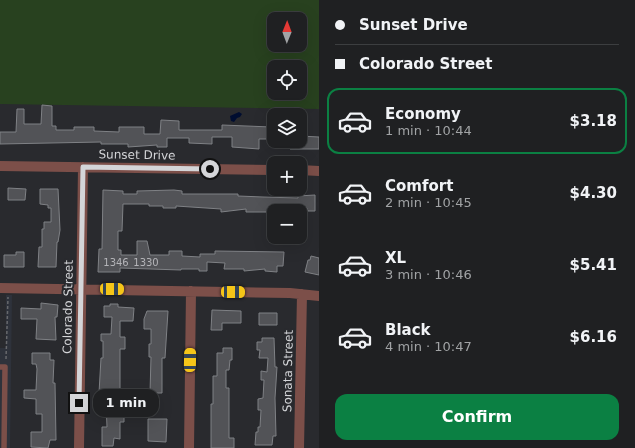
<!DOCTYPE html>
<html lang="en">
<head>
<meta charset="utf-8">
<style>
  body { margin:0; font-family:"DejaVu Sans",sans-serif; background:#27282a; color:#f1f3f6; height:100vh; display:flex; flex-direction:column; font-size:15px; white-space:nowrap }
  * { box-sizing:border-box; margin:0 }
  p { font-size:13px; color:#a1a3a5 }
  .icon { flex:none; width:22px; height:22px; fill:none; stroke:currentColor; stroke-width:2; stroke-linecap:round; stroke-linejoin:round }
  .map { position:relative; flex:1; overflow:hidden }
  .side { display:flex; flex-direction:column; background:#1f2022; width:316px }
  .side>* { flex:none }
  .guide { display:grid; align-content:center; height:88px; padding:0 16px; background:#1f2022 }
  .needle { width:26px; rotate:1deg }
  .controls { position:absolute; left:267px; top:12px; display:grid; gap:8px }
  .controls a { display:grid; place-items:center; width:40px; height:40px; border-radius:8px; background:#1f2022; box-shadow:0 4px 16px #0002,0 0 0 1px #3c3e40; font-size:20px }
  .end { position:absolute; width:18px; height:18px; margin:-9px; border:5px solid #d4d5d8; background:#111; box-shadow:0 0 0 2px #111 }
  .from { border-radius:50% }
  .bubble { position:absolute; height:28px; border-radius:12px; background:#1f2022; box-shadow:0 4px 16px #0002,0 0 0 1px #3c3e40; font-size:13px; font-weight:600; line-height:28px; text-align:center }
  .car { position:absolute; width:12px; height:24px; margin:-12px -6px; border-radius:5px; box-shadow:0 0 3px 1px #0007; background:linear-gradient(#f5c518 24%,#345 0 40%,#f5c518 0 76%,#345 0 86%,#f5c518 0) }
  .guide b { display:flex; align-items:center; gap:14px; height:38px; font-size:15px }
  .guide b+b { border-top:1px solid #3c3e40 }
  .guide i { width:10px; height:10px; background:#f1f3f6 }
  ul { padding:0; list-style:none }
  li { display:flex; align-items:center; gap:12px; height:66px; margin:0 8px 6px; padding:0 8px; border:2px solid transparent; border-radius:12px }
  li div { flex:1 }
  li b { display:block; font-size:15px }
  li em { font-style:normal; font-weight:600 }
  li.selected { border-color:#0b8043 }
  li>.icon { width:36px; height:36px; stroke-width:1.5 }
  .action { display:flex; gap:8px; margin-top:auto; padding:8px 16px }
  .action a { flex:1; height:46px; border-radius:12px; background:#0b8043; color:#fff; font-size:16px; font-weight:600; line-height:46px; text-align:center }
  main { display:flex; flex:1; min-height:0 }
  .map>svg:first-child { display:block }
  .built { fill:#2e323b }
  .green { fill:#28411f; fill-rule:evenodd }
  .water { fill:#000d30 }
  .building { fill:#525357; stroke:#7f8185 }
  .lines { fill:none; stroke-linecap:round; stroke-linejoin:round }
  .path { stroke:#67686c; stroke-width:1.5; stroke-dasharray:3 2; stroke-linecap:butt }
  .lane { stroke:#7c4f49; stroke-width:5.5 }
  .street { stroke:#7c4f49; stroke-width:10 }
  .route { stroke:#d4d5d8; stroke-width:5 }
  .labels { text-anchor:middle; stroke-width:4; stroke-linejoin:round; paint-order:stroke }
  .number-label { font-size:10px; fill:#b4b4b8 }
  .street-label { font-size:12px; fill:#d4d5d8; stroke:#292a2e }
</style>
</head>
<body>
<main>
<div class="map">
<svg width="319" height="448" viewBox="0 0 319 448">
  <rect width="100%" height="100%" fill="#292a2e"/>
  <path class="built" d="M6,295H12L10,448H0V348H6Z"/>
  <path class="green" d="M0,0H319V109L0,104ZM274,19H300V45H274ZM274,67H300V93H274Z"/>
  <path class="water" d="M239,112L242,114L240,117L237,118L234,122L231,121L230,116Z"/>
  <path class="building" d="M42,105L52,106V126H56V130H74V127H94V131L119,132V127H144V134H160L161,120L179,121V130H222V125L271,127L270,139H259V149L232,147V137H212V144L189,143V138H167V147H157V145L128,147V144H101V142L0,144V132H16L17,109H24V124H41Z
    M300,136L319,137V149H290V148H279V141H300Z
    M8,188L26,189L25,200H8Z
    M40,189H58L60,230L58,242H57L56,267H38L39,247H42V229H44V222H51V208H48V205L40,204Z
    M103,190L123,191V194H137V191L174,190L182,191V194H238V196L263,197L298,198V196L315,195V211H308L307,208H291V211L274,212H246V209L221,212V209L176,206V208H163V206H149V204H123L122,231H118V250H121V255H137V241H147L150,255H169V251H182V256L200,257V254H215V251L284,252L283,266H277V272L265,271V269L244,271V269H224L225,263L207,262V271H199V269H181V270L120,268V272H98L99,249H102Z
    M16,252H24V267H4V255H16Z
    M311,256L319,258V275L305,272L308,260H310Z
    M41,303L58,305L57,317H55L56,340L36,339L37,319H21V308L41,309Z
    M110,304H118V307L134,308L133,321H120V337H125V349H120V390H108L107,393H99L101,358H103V341H101V334H111L112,317H104V306H110Z
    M212,310L241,311V323H222V330H211Z
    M147,311H168L165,358H162V393H150L151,357H149V344H151V329H144V319Z
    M259,313H277V325H259Z
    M262,338H274L275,367H277L275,398L276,436H273L272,445H255L256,432H258V427H260L261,410H258V399L263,398L264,380H261V371L267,372L268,358H259L260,350H257V342H262Z
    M223,348H232V360H230L229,370H226V388H229V438H234V448H211V404H213V376H217V353H223Z
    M32,353H50V360H54L53,383H55L56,440H50L48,448L31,447V432H42V414H36V399L24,398V390H36L37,369L36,364H32Z
    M106,404L122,405V410H124V422H120V439L114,438L113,446H102V427H107Z
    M148,419H167L166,442L148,441Z"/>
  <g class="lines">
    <path class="path" d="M6,359L8,297"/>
    <path class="lane" d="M0,367H5L4,448"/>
    <path class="street" d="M0,166L274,170
      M300,170L319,171
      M0,288L290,293L319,296
      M79,448L83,167
      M189,448L191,291
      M299,448L302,294"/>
  </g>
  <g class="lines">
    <path class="route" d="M79,403L83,167L210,169"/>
  </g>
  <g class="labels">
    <g class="number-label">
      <text x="116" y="266">1346</text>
      <text x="146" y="266">1330</text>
    </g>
    <g class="street-label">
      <text transform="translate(137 155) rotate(1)" y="4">Sunset Drive</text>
      <text transform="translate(68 307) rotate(-89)" y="4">Colorado Street</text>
      <text transform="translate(288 371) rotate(-89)" y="4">Sonata Street</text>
    </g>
  </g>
</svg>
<div class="controls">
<a><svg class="needle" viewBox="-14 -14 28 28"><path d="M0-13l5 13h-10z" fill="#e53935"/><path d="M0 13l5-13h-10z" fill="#a1a3a5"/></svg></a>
<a><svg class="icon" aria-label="locate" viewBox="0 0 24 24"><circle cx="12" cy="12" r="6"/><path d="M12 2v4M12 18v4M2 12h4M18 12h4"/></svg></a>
<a><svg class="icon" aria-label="layers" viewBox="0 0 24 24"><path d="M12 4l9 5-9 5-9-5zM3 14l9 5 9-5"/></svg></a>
<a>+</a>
<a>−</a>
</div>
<i class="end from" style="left:210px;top:169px"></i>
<i class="end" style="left:79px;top:403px"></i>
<div class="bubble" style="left:93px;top:389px;width:66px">1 min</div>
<i class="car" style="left:112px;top:289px;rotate:91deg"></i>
<i class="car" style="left:233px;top:292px;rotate:91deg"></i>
<i class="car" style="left:190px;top:360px;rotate:1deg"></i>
</div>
<section class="side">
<div class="guide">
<b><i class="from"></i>Sunset Drive</b>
<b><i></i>Colorado Street</b>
</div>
<ul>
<li class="selected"><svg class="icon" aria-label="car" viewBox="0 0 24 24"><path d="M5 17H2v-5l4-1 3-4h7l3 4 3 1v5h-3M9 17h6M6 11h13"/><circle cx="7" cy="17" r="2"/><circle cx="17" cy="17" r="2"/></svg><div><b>Economy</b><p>1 min · 10:44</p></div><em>$3.18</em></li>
<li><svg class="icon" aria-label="car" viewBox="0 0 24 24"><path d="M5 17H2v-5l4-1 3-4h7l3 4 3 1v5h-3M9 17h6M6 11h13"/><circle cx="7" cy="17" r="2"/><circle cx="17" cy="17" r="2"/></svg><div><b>Comfort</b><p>2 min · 10:45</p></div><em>$4.30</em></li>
<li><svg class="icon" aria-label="car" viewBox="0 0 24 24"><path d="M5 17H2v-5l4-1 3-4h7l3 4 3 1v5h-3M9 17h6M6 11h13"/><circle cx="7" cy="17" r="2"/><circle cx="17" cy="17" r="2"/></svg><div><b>XL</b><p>3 min · 10:46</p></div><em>$5.41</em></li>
<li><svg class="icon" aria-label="car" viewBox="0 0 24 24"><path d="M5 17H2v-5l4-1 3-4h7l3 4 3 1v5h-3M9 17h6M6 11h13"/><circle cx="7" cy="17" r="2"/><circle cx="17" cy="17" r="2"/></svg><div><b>Black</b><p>4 min · 10:47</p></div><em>$6.16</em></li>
</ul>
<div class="action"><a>Confirm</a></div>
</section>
</main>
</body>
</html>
